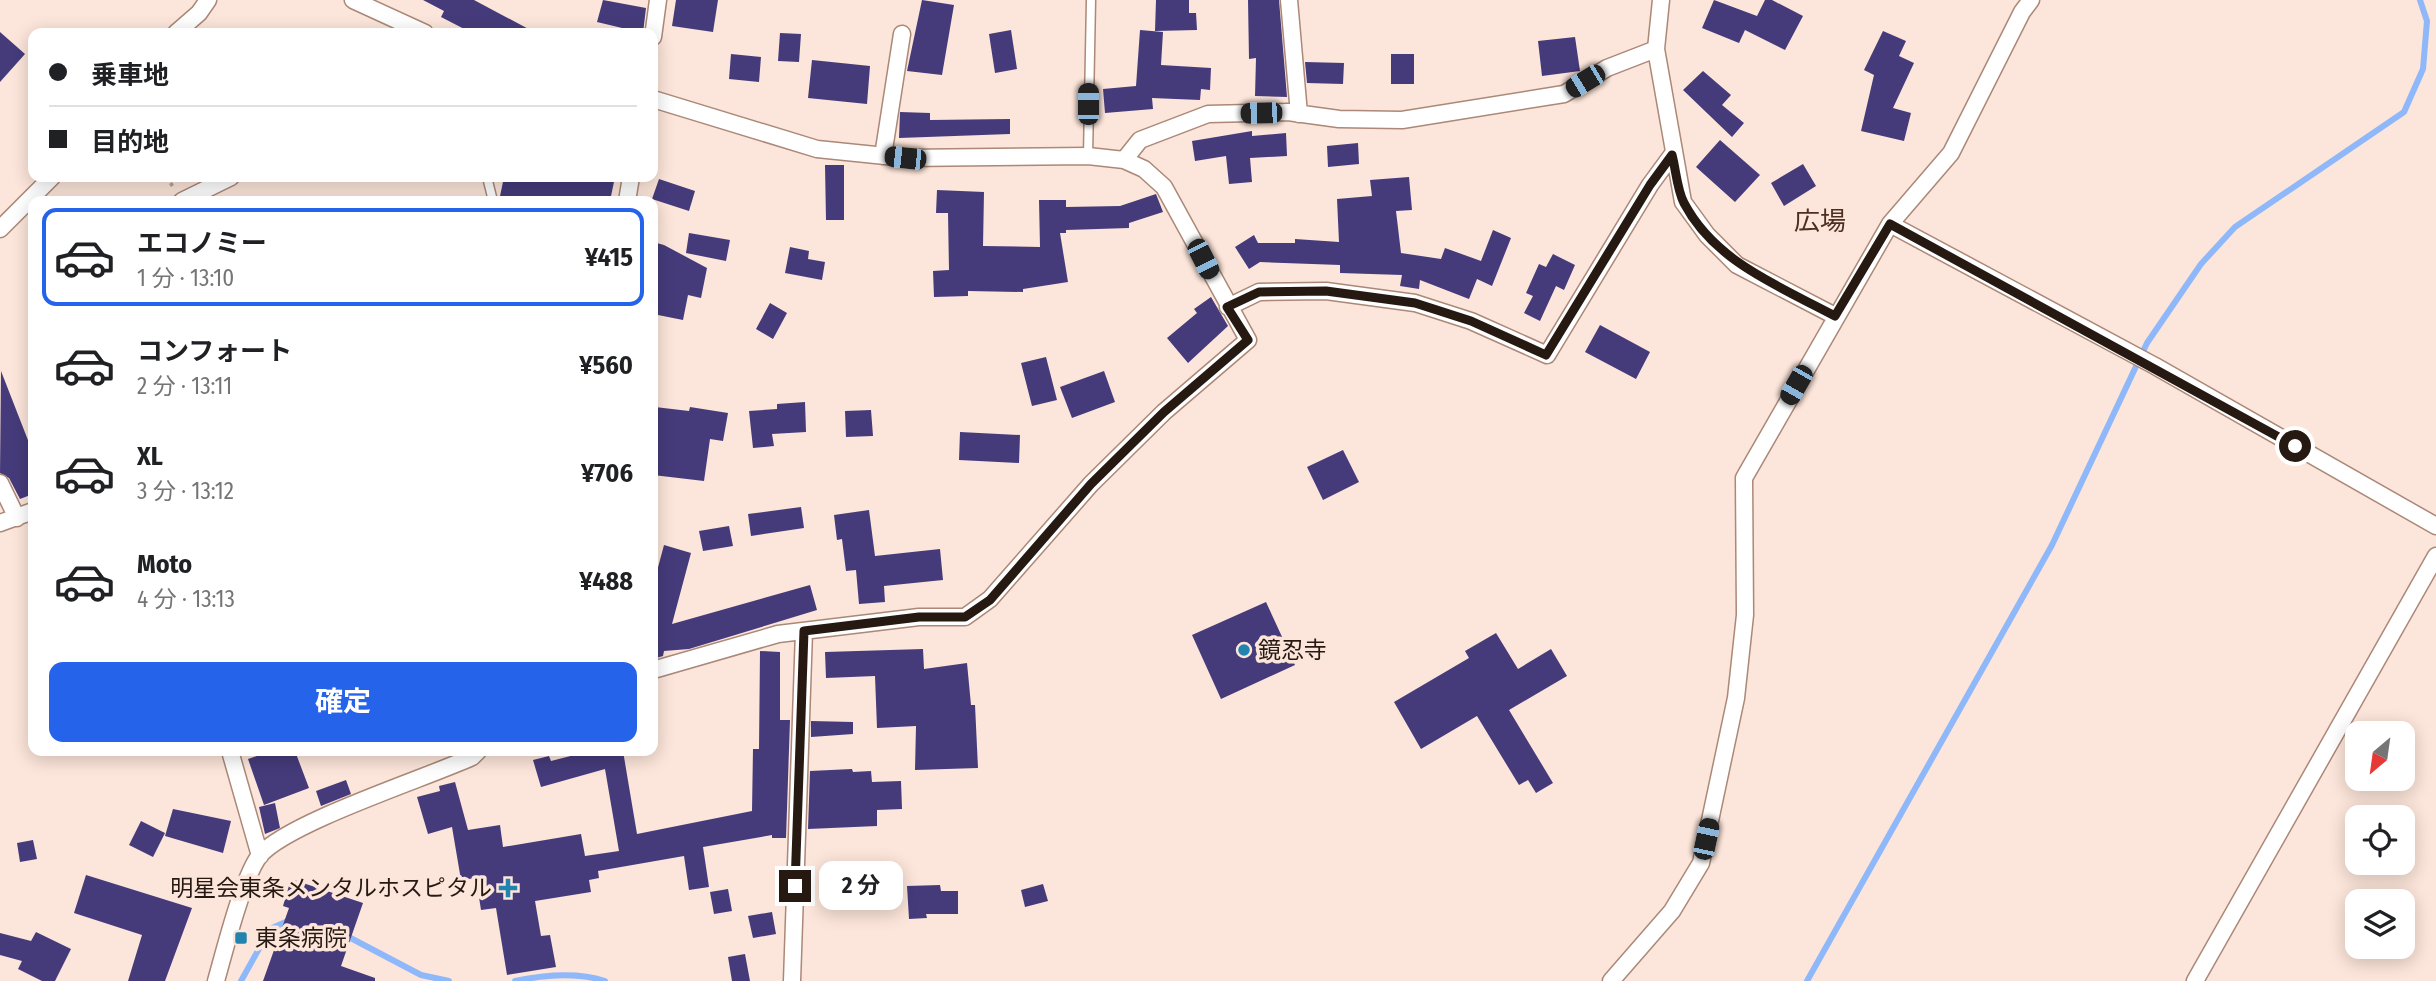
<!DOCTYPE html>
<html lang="ja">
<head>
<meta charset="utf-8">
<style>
  body { margin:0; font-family:"Fira Sans Condensed","Noto Sans JP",sans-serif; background:#f2f2f2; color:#202124; height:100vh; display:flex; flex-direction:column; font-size:26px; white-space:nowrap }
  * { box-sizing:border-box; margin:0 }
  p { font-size:23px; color:#757577 }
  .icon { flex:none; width:38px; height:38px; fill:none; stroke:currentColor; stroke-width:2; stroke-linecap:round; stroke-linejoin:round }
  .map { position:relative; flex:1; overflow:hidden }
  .drawer { position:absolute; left:28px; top:196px; width:630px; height:560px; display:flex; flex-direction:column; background:#fff; border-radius:14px; box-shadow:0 4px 18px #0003 }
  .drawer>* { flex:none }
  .guide { position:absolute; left:28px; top:28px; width:630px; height:154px; border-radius:14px; box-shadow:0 4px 18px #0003; display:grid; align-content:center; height:154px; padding:0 21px; background:#fff }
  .needle { width:46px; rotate:209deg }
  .buttons { position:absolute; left:2345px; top:721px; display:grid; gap:14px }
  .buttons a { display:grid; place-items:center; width:70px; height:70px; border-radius:14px; background:#fff; box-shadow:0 4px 18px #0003; font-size:35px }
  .end { position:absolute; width:32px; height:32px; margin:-16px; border:9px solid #261912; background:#fff; box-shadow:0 0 0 4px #fff }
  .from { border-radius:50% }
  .bubble { position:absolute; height:49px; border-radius:14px; background:#fff; box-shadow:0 4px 18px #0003; font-size:23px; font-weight:700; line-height:49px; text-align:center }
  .car { position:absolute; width:21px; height:42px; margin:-21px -10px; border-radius:9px; box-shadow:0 0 5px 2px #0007; background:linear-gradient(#222 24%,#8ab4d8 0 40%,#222 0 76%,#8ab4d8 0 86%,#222 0) }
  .guide b { display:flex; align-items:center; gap:24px; height:66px; font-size:26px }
  .guide b+b { border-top:2px solid #e0e0e0 }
  .guide i { width:18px; height:18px; background:#202124 }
  ul { padding:12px 0 0; list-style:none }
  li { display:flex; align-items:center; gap:21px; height:98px; margin:0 14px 10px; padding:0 7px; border:4px solid transparent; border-radius:14px }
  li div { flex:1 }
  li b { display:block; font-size:26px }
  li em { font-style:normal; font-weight:700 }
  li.current { border-color:#2563eb }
  li>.icon { width:63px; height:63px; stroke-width:1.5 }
  .primary-button { display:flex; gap:14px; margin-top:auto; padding:14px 21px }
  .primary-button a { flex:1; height:80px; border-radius:14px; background:#2563eb; color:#fff; font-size:28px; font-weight:700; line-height:80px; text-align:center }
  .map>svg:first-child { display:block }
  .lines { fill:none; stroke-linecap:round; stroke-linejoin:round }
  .stream { stroke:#8eb8fa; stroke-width:6 }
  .building { fill:#453b7b }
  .service-casing { stroke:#ab8877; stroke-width:11 }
  .minor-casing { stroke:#ab8877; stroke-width:19 }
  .path { stroke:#b5a298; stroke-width:3.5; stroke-dasharray:3.5 3.5; stroke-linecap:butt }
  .service { stroke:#fff; stroke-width:8 }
  .minor { stroke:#fff; stroke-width:16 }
  .route { stroke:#261912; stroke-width:9 }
  .poi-dot { fill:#2183ae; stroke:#fce5da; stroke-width:2.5 }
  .labels { text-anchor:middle; stroke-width:7; stroke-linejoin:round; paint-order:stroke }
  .poi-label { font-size:23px; fill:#261912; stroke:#fce5da; text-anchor:start }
  .quarter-label { font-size:26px; fill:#4d2f21; stroke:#fce5da }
</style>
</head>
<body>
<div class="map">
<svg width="2436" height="981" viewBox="0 0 2436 981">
  <rect width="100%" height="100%" fill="#fce5da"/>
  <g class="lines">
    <path class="stream" d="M343,934L421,975L449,981
      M241,981L270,929L290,920
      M515,981C544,975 577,972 605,981
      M1807,981L2052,545L2147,343L2201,264L2235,227L2404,112L2423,69L2427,21L2420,0"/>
  </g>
  <path class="building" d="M423,0H474L536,33H472L441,17L444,11Z
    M603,0L646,8L643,33L597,22Z
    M676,0H718L713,32L672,26Z
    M922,0L954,5L942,75L907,71Z
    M1156,0H1189V13H1196L1197,30L1155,31Z
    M1248,0H1279L1287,97L1255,96L1256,58L1249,59Z
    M1714,0L1757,16L1765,0H1772L1803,16L1785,50L1745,30L1739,43L1702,28Z
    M1011,30L1017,69L995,73L989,34Z
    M1140,30L1163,32L1161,65L1211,68L1210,90L1201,89L1200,100L1152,98L1153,109L1105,113L1103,89L1136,86Z
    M1883,31L1906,41L1899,56L1914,63L1893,108L1911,113L1904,141L1861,131L1874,75L1864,70Z
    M0,32L25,54L0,82Z
    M780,33L801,34L799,62L778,61Z
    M1575,37L1580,71L1542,76L1538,41Z
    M731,54L761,57L759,82L729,79Z
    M1391,54H1414V84H1391Z
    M812,60L870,66L867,104L808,98Z
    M1305,62L1344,63L1343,84L1307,83Z
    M1703,71L1731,95L1722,105L1744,123L1732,137L1683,90Z
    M900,112L930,113V120L1010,119V134L899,138Z
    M1252,131V136L1286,133L1287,156L1250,158L1252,182L1229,184L1226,156L1195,161L1192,141Z
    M1720,140L1760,175L1735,202L1696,167Z
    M1358,143L1359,164L1328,167L1327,146Z
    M1803,164L1816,186L1784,206L1771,183Z
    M825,165H844V220H826Z
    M504,177H615L610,201H499Z
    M1409,177L1412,210L1396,211L1401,253L1441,259L1445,248L1481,261L1493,230L1511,238L1492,286L1477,279L1469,299L1420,280L1419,289L1400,286L1402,275L1340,273V265L1260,262L1249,269L1235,247L1254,235L1258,243H1295V239L1339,242L1337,199L1372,196L1370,180Z
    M659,179L695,191L689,211L652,199Z
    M937,190L984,192L983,246L1040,247L1039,200H1066V207L1120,206L1156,194L1163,212L1129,223V228L1066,230V233H1060L1068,282L1023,289V292L968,291V296L934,297L933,271L949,270L948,213H936Z
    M689,233L730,240L726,261L686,253Z
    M653,242L664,245L707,268L701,298L688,295L683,320L653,314Z
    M790,247L809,251L808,259L825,262L822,280L785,273Z
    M1553,254L1575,265L1564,290L1556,286L1540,321L1524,313L1533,296L1526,293L1539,264L1546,267Z
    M1211,297L1228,326L1188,363L1167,338L1197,313L1194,309Z
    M770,303L787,313L773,339L756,329Z
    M1600,325L1650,352L1636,379L1585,352Z
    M1046,357L1057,400L1032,406L1021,363Z
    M1,371L33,453V494L20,499L9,478L0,473Z
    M1104,371L1115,402L1072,418L1060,387Z
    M805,402L806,432L772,434L774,446L753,448L749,411L777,409V404Z
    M655,407L689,411L690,407L728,413L723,441L710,439L704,481L653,475Z
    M871,410L873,436L846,437L845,411Z
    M960,432L1020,435L1019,463L959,460Z
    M1343,450L1359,482L1323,500L1307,467Z
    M801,507L804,528L751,536L748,514Z
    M869,510L875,556L940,549L943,580L884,586L885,602L859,604L856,570L846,571L842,539L837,540L834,515Z
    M729,526L733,546L703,551L699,531Z
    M664,545L691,553L672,624L810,585L817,610L689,649L664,651L663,656L653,659V586Z
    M1266,602L1295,665L1221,699L1192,635Z
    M1496,633L1518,669L1551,649L1567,676L1509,710L1553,783L1536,793L1528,780L1519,785L1477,716L1421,749L1394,702L1469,658L1465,651Z
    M923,649L924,669L967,663L971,705H975L978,768L915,770L916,726L877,728L875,676L826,678L825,652Z
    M760,651L780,652V720H790L786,838H772V835L703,847L709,887L689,890L684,856L598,871L599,878L589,880L591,892L535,901L541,936L550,935L556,967L507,975L496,908L481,910L476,878L461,880L452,827L428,834L417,797L440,791L439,786L455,782L468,830L500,825L503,847L581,834L585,856L619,851L605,769L541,787L533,760L549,756L551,761L590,751H623L637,834L752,811L753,749H759Z
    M811,721L853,722V734L811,737Z
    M271,751H295L309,788L264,805L248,759Z
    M852,769L853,772L871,771L872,782L901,781L902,809L877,810V826L808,829L810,771Z
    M346,780L351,794L321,806L316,791Z
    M275,803L280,828L265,834L259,807Z
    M173,809L231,821L223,853L165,836Z
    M141,821L165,833L153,857L129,845Z
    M33,840L37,859L20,862L17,843Z
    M86,875L192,908L165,981H128L142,935L74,913Z
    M291,879L363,903L341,966L375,978V981H263L289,908L283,906Z
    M1043,884L1048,901L1025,907L1021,890Z
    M940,885L941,891H958V914H926L927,918L909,919L907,886Z
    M728,889L732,911L714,914L710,892Z
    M772,912L776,934L753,938L748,916Z
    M36,932L71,949L55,981H42L18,969L22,961L0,955V933L31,941Z
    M745,954L750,981H732L728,957Z"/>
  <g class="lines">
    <g class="service-casing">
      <path id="service" d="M1088,156L1091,0
        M487,177L493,201"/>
    </g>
    <g class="minor-casing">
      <path id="minor" d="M353,0L425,33
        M1289,0L1299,114
        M1661,0L1656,49L1683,202L1707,235L1737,265L1835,316
        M176,33L199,13L208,0
        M653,37L658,0
        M653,99L817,149L905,158L1088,156L1124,160L1144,169L1164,187L1248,340L1164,412L1091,484L990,599L965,617H919L778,634L653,670
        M883,156L902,34
        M1124,160L1140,140L1208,114L1288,112L1339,119L1402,120L1564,94L1607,68L1656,49
        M182,201L231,177
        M627,201L631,177
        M1890,224L2155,366L2436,526
        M0,229L52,177
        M1228,307L1259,292L1326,291L1415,303L1471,321L1547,355L1650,185L1672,155
        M0,483L17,518
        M0,523L33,511
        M230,751L260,856
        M216,981C224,953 243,876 260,855C289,822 426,778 472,757L478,751
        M792,981L804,631
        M1611,981L1672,911L1701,863L1736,698L1745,615L1744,478L1890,224L1951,153L2022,12L2031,0
        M2195,981L2436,556"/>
    </g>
    <path class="path" d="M167,177L173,187"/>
    <use href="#service" class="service"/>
    <use href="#minor" class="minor"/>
  </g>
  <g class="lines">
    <path class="route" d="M795,886L804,631L919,617H965L990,600L1091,484L1164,412L1248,340L1227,307L1259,292L1326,291L1415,303L1471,321L1546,355L1650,185L1672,155C1676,170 1677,190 1684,203C1715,262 1779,286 1835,316L1890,224L2295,446"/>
  </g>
  <g class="poi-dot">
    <circle cx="1244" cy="650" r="7"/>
    <path d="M504.5 877.5h7v7h7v7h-7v7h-7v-7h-7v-7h7z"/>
    <rect x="234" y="931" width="14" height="14" rx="3.5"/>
  </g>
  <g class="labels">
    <g class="poi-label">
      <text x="1258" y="658">鏡忍寺</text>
      <text x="492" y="896" text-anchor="end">明星会東条メンタルホスピタル</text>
      <text x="255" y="946">東条病院</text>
    </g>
    <g class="quarter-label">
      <text x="1820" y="230">広場</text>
    </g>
  </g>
</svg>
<div class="buttons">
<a><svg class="needle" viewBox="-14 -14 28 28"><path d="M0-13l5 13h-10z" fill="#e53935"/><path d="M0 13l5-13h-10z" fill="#757577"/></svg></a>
<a><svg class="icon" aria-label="locate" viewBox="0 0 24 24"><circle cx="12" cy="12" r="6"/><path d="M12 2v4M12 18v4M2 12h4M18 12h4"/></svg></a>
<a><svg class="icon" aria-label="layers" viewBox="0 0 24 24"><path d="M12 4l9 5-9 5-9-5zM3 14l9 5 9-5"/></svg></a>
</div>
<i class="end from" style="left:2295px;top:446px"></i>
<i class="end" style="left:795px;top:886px"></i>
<div class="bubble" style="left:819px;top:861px;width:84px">2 分</div>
<i class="car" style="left:1585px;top:81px;rotate:239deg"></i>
<i class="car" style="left:1088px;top:104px;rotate:0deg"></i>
<i class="car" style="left:1261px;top:113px;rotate:269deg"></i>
<i class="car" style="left:905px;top:158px;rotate:276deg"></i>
<i class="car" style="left:1203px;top:259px;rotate:153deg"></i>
<i class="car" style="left:1796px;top:385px;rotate:210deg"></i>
<i class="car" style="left:1706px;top:839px;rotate:12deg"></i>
<div class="guide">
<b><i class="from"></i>乗車地</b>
<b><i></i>目的地</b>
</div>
<section class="drawer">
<ul>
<li class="current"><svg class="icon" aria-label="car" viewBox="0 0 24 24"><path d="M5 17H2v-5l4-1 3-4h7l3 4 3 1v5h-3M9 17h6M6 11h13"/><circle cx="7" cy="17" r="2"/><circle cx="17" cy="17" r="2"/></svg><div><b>エコノミー</b><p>1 分 · 13:10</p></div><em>¥415</em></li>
<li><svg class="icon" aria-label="car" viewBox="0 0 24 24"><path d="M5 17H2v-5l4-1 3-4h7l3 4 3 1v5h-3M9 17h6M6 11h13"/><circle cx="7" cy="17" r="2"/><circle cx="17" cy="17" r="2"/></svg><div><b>コンフォート</b><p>2 分 · 13:11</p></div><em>¥560</em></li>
<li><svg class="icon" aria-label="car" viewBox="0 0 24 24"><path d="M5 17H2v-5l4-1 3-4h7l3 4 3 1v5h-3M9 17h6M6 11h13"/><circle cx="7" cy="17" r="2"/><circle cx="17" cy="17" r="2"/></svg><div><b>XL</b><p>3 分 · 13:12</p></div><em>¥706</em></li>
<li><svg class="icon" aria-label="car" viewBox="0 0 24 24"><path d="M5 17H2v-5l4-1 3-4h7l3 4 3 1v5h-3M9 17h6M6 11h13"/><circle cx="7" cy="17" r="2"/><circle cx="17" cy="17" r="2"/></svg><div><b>Moto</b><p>4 分 · 13:13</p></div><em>¥488</em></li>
</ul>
<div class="primary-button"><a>確定</a></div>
</section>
</div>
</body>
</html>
